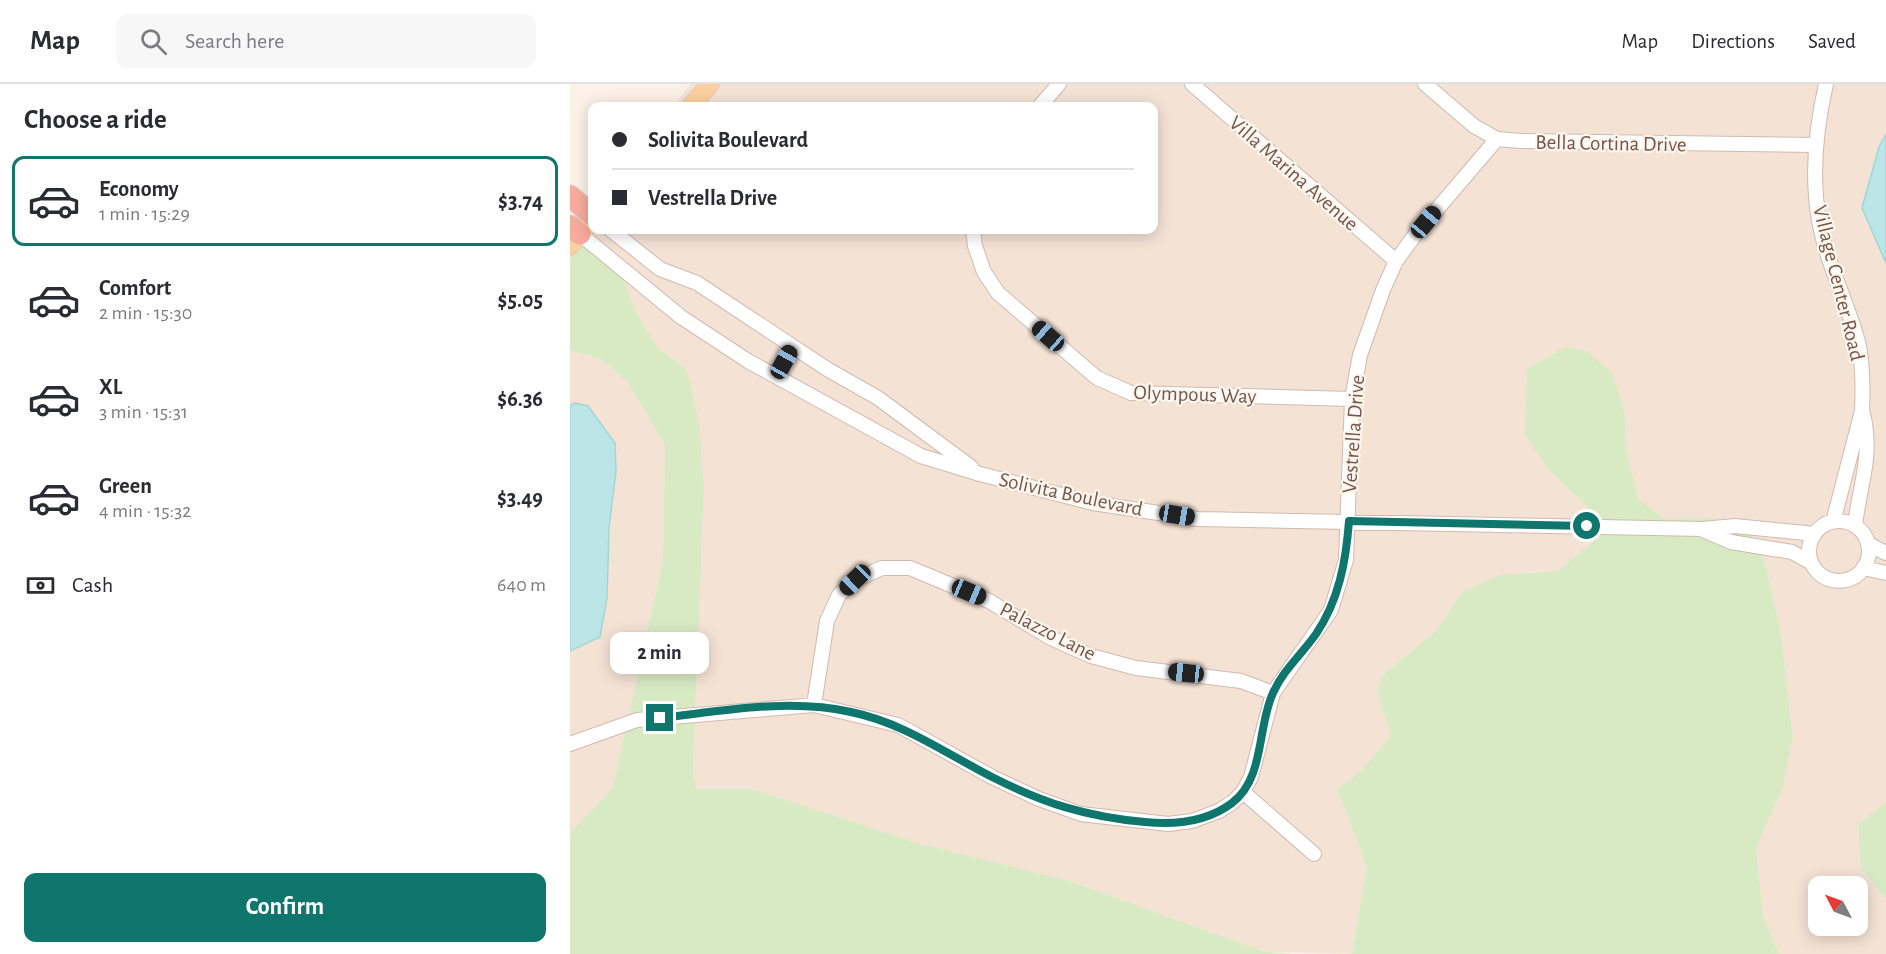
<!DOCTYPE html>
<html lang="en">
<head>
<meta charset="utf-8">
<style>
  body { margin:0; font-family:"Alegreya Sans",sans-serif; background:#f7f7f7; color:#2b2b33; height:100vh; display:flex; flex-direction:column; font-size:22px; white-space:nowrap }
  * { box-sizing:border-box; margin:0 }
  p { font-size:20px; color:#7c7c81 }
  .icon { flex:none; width:33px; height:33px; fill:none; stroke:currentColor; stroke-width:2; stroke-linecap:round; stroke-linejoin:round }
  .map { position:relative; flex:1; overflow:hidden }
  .side { display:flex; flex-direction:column; background:#fff; width:570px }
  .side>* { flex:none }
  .top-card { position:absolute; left:18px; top:18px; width:570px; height:132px; border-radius:12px; box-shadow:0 3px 15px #0003; display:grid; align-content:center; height:132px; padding:0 24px; background:#fff }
  .needle { width:39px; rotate:311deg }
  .buttons { position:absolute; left:1238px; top:792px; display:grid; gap:12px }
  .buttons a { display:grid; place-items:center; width:60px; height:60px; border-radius:12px; background:#fff; box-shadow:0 3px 15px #0003; font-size:30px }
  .end { position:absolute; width:27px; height:27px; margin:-14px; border:8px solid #0f766e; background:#fff; box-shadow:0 0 0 3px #fff }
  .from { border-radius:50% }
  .bubble { position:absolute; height:42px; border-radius:12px; background:#fff; box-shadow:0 3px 15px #0003; font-size:20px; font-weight:700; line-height:42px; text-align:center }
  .car { position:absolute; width:18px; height:36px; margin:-18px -9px; border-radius:8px; box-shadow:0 0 4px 2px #0007; background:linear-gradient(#222 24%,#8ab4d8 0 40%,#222 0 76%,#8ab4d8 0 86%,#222 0) }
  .top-card b { display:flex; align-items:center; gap:21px; height:57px; font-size:22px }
  .top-card b+b { border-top:2px solid #e1e1e2 }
  .top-card i { width:15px; height:15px; background:#2b2b33 }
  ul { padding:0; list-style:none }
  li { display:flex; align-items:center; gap:18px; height:90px; margin:0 12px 9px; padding:0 12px; border:3px solid transparent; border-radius:12px }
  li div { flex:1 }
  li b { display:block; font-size:22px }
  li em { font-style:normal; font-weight:700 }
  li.active { border-color:#0f766e }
  li>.icon { width:54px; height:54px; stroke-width:1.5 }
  h2 { padding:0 24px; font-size:27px; line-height:72px }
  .pay { display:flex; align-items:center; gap:15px; height:66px; padding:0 24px; font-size:22px }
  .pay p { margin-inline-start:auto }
  .action { display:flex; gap:12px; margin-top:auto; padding:12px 24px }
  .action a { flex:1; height:69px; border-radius:12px; background:#0f766e; color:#fff; font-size:24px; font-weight:700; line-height:69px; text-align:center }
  header { display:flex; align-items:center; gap:36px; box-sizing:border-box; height:84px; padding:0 30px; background:#fff; border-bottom:2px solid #e1e1e2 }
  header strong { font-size:28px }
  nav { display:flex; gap:33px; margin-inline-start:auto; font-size:21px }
  .search { width:420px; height:54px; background:#f7f7f7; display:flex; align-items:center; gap:15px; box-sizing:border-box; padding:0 21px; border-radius:12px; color:#7c7c81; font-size:22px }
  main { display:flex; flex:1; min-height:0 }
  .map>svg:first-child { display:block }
  .residential { fill:#f4e2d5; fill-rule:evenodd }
  .green { fill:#d8eac4 }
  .water { fill:#bbe5e6; stroke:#a1d6d8; stroke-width:1.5 }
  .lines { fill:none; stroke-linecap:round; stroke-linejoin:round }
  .minor-casing { stroke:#d0baaf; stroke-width:16 }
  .major-casing { stroke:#d9cfcd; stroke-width:20 }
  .highway-casing { stroke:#d9cfcd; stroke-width:23 }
  .minor { stroke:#fff; stroke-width:14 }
  .major { stroke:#fbcf9f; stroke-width:18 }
  .highway { stroke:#f7ab9d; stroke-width:21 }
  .route { stroke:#0f766e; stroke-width:8 }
  .labels { text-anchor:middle; stroke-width:4.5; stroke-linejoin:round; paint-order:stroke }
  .street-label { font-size:21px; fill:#76554b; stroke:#fff6ed }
</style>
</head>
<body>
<header>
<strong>Map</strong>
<div class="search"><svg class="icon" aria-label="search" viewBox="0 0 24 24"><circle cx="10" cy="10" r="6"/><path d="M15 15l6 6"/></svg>Search here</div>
<nav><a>Map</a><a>Directions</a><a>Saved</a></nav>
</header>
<main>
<section class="side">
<h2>Choose a ride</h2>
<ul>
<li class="active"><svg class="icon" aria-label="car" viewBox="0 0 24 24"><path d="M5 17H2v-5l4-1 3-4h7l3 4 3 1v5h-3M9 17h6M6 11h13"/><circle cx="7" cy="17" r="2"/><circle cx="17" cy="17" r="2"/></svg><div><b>Economy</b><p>1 min · 15:29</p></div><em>$3.74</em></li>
<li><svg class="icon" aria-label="car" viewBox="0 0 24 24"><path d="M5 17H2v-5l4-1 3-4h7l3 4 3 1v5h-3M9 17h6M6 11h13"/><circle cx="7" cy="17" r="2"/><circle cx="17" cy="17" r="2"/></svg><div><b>Comfort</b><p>2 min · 15:30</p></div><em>$5.05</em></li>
<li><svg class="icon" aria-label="car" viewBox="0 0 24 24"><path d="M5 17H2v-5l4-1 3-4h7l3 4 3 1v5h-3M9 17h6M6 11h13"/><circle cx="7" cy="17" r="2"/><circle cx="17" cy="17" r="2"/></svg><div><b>XL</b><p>3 min · 15:31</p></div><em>$6.36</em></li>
<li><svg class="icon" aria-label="car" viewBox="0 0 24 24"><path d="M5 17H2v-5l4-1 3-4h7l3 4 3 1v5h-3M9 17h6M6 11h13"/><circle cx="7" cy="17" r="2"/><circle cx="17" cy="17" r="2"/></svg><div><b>Green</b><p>4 min · 15:32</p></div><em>$3.49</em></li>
</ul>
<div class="pay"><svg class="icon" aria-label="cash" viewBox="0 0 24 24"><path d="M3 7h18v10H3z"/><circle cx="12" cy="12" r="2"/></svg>Cash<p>640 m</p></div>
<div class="action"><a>Confirm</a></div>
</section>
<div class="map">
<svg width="1316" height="870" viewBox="0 0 1316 870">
  <rect width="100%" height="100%" fill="#fcf1e7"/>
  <path class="residential" d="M120,0H131L112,22H104Z
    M149,0H1316V50L1309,63L1292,124L1316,179V718L1288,741L1291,785L1316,815V870H1209L1193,832L1186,764L1212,706L1223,654L1211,551L1197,487L1142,434L1095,435L1068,415L1056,365L1055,331L1017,267L995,263L957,285L979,386L1017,422L1023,458L988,487L959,488L892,508L867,546L815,589L807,607L821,652L788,690L767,704L797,783L782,870L695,868L500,797L351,760L183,705H126L123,688L134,403L117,286L86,262L65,226L51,186L16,154L23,146H584V22H130ZM1248,802H1287V842H1248Z
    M0,266L31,275L57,297L95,361L93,477L43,705L0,749V567L30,553L46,387L45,359L18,322L4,319L0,322Z"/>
  <path class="green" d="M16,154L51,186L65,226L86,262L117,286L129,340L134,403L123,688L126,705H183L351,760L500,797L695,868L723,870H0V749L43,704L93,477L95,361L57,297L31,275L0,266V173Z
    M995,263L1017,267L1042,289L1055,331L1056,365L1068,415L1095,435L1142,434L1180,446L1197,487L1211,551L1223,654L1212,706L1186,764L1193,832L1209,870H782L797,783L767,704L788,690L821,652L807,607L815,589L867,546L892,508L930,491L988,487L1023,458L1017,422L979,386L955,351L957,285Z
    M1316,718V815L1291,785L1288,741Z"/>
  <path class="water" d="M1316,50V179L1292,124L1309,63Z
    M4,319L18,322L45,359L46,387L39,445L37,514L30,553L0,567V322Z"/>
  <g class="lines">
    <g class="minor-casing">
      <path id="minor" d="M622,0L826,177
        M855,0L904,42L927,55L951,57L1246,61
        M1256,0C1246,44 1241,91 1249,136C1256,178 1277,217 1288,258C1293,279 1293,305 1292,327L1263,438
        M470,22L489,0
        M41,146L90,185L127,199L257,285L308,314L401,383
        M403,146L405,162L414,188L428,209L527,294L561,309L782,315
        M10,150L111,233L178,277L351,372L410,390L523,419L628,435L1132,445L1165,442L1245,450
        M206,292L222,263
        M1239 467a30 30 0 1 1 60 0a30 30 0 1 1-60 0Z
        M1285,442C1290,397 1303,375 1293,329
        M1133,446L1161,458L1222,468L1240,478
        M1298,460L1316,469
        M1293,484L1316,489
        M244,621L257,537L269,511L285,496L312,484H340L419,517L479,553L521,572L566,584L671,597L703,609
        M0,660L67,636L244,621L328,641L422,693L469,715L511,730L598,740L622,737L649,727L663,718L673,708L681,693L703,609L761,526L776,476L782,315L790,271L813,206L826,177L845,151L927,55
        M673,708L744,770"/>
    </g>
    <g class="major-casing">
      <path id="major" d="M121,22L140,0
        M0,162L19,140"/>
    </g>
    <g class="highway-casing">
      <path id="highway" d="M0,112L22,131
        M0,142L10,150"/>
    </g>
    <use href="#minor" class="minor"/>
    <use href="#major" class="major"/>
    <use href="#highway" class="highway"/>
  </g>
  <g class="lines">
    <path class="route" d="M90,634C153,627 219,614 281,628C334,639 375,669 422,693C473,719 517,733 575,738C605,741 637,738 662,719C695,694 687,643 703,609C713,586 732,570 746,550C769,516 776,477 779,437L1017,442"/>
  </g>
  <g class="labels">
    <g class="street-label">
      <text transform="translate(1041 59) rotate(1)" y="7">Bella Cortina Drive</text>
      <text transform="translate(724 89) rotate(41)" y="7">Villa Marina Avenue</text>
      <text transform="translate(1269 199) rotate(76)" y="7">Village Center Road</text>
      <text transform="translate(625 310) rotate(2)" y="7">Olympous Way</text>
      <text transform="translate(783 350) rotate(-86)" y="7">Vestrella Drive</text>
      <text transform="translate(501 410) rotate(12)" y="7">Solivita Boulevard</text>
      <text transform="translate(478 547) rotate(27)" y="7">Palazzo Lane</text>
    </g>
  </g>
</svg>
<div class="buttons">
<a><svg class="needle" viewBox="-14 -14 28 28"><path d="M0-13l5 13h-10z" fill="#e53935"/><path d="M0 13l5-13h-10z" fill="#7c7c81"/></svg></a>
</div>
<i class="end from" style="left:1017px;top:442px"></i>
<i class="end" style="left:90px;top:634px"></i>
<div class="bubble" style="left:40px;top:548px;width:99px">2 min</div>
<i class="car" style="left:856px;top:138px;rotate:40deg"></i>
<i class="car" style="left:478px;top:252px;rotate:311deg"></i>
<i class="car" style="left:214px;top:278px;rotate:29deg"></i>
<i class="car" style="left:607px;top:431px;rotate:99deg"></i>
<i class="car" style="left:285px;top:496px;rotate:226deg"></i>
<i class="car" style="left:399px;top:508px;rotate:113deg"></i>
<i class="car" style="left:616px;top:589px;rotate:276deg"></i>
<div class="top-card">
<b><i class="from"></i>Solivita Boulevard</b>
<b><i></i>Vestrella Drive</b>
</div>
</div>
</main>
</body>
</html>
